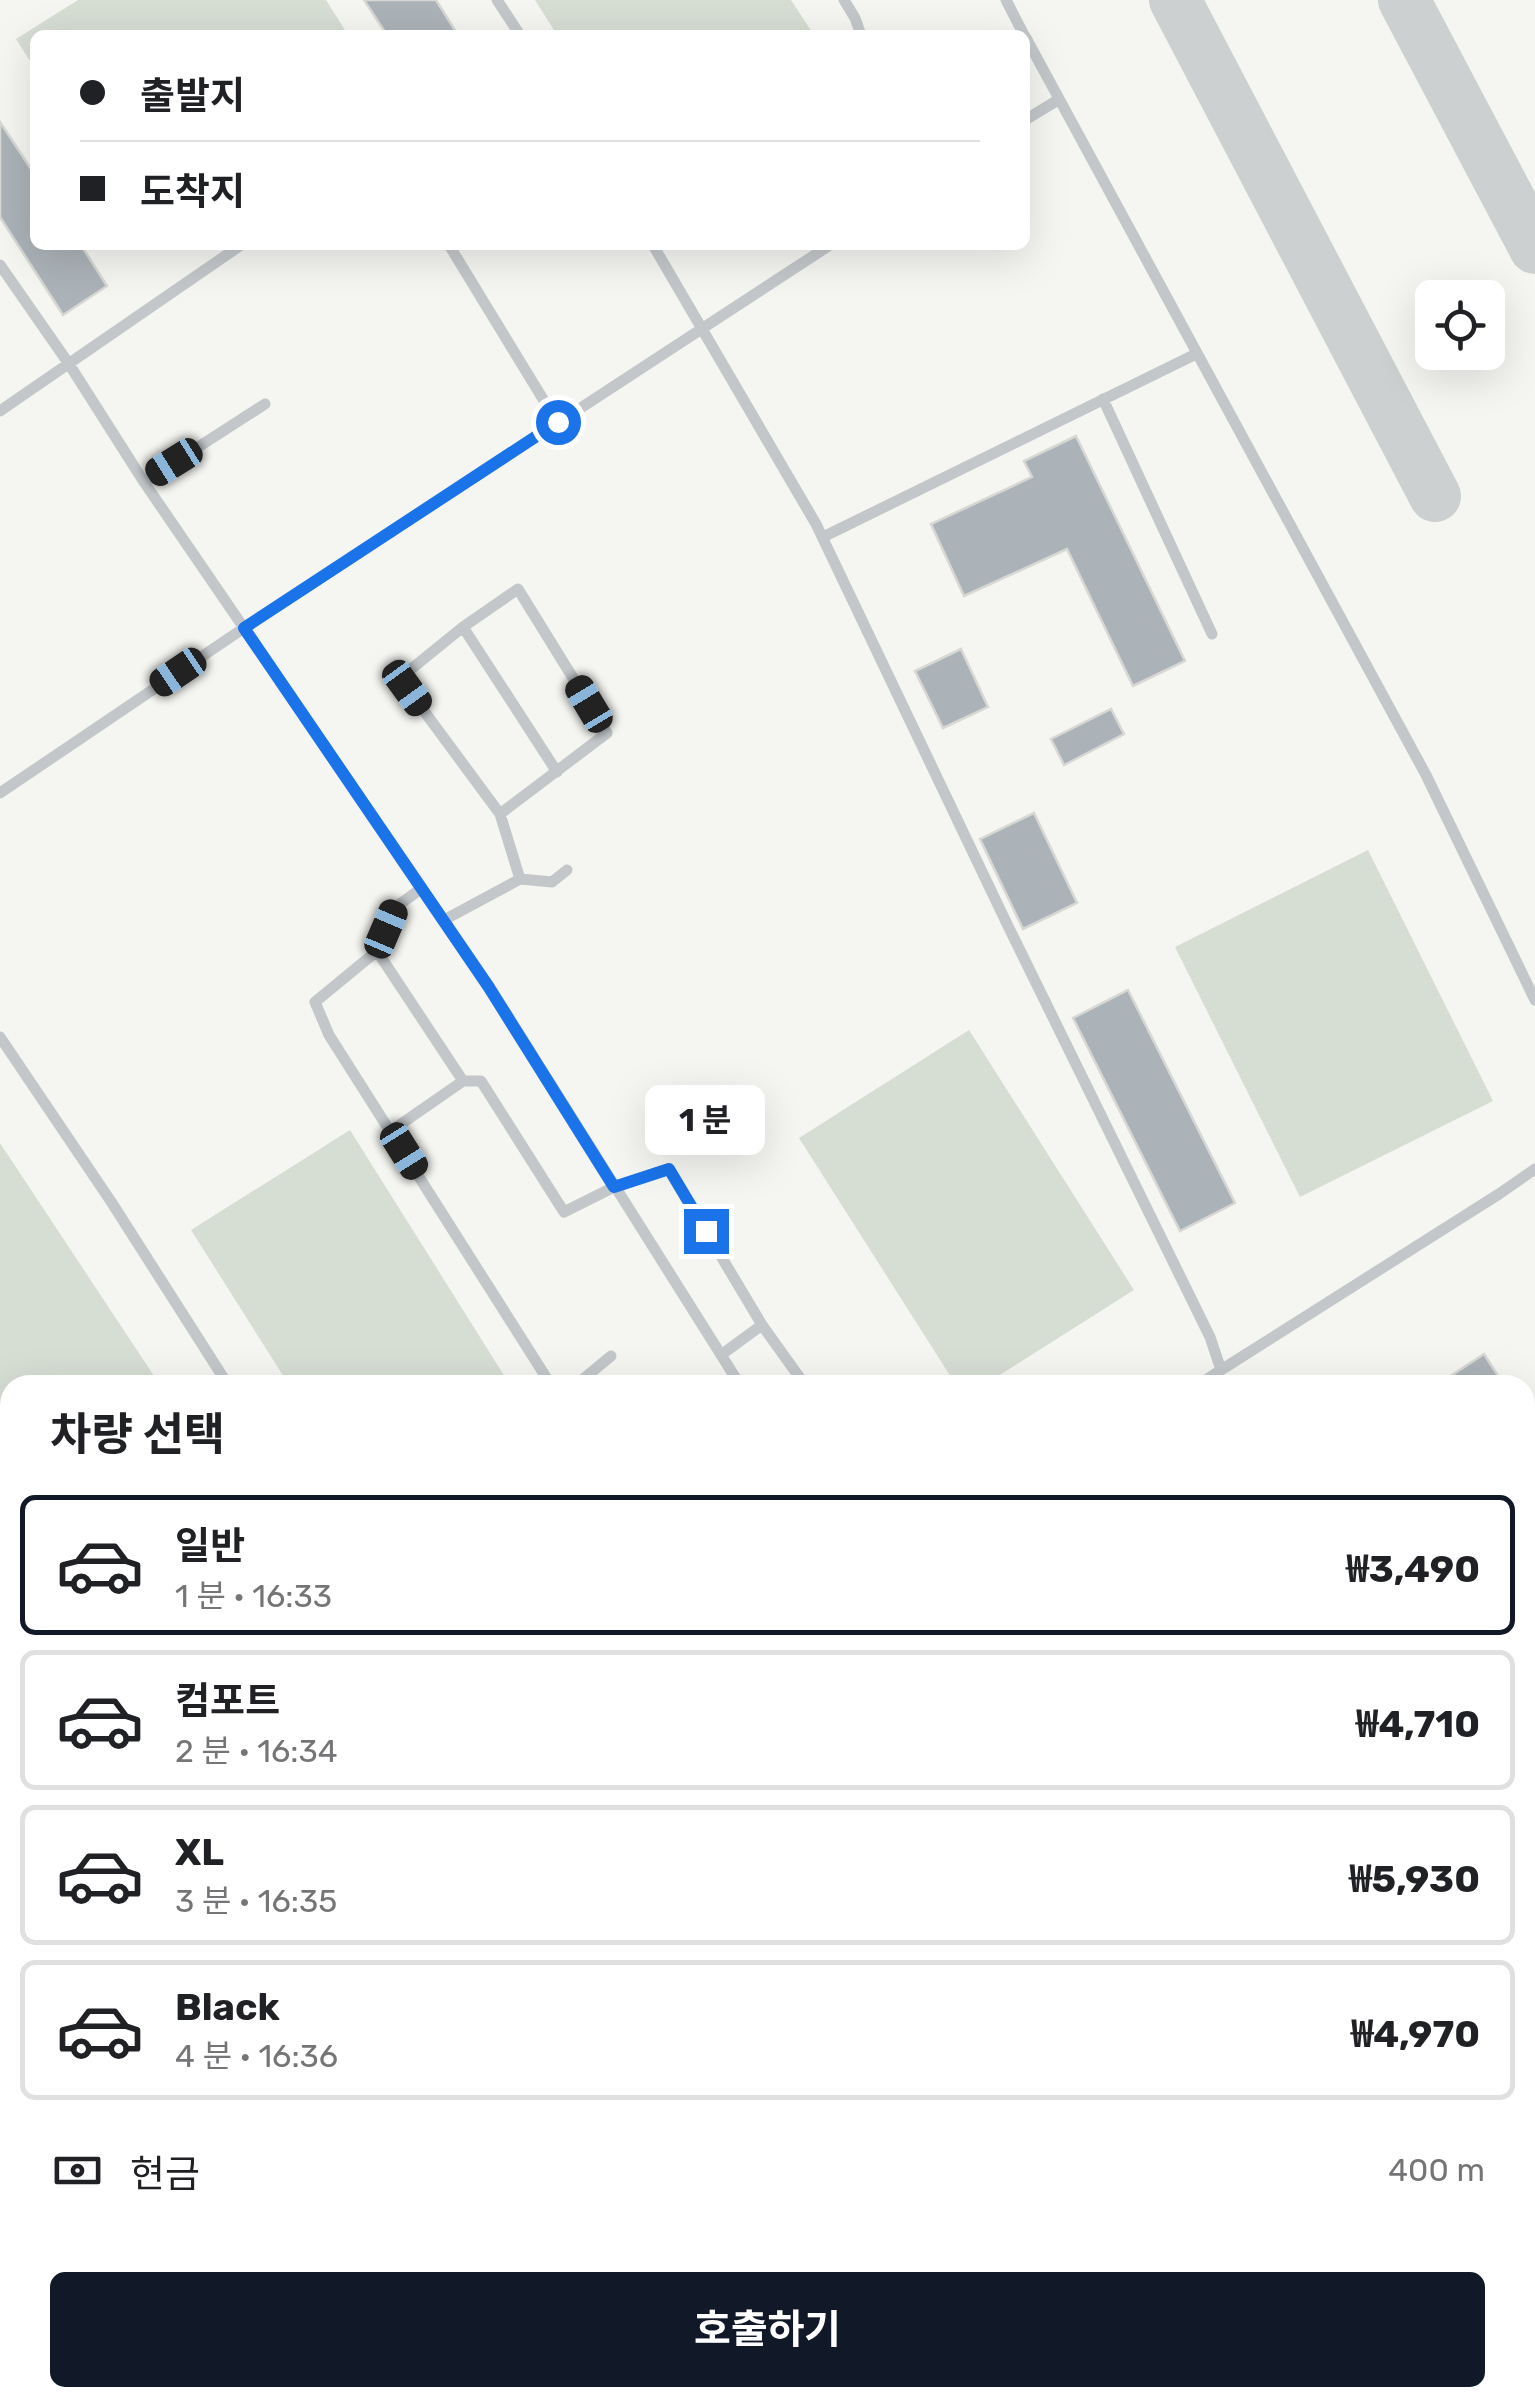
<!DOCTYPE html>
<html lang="ko">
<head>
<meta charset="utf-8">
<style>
  body { margin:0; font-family:Rubik,"Noto Sans KR",sans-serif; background:#f2f2f2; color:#202124; height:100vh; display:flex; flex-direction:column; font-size:38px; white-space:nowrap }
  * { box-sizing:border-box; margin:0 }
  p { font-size:32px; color:#757577 }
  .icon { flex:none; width:55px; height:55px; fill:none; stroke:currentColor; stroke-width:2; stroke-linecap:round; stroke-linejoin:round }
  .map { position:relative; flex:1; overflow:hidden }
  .side { position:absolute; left:0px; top:1375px; width:1535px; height:1032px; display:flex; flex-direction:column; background:#fff; border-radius:30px 30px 0 0; box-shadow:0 10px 40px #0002 }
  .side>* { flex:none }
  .banner { position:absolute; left:30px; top:30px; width:1000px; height:220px; border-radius:15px; box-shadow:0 10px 40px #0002; display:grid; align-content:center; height:220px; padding:0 50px; background:#fff }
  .controls { position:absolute; left:1415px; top:280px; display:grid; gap:20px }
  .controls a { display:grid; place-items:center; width:90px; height:90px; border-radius:15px; background:#fff; box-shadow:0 10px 40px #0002; font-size:50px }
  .end { position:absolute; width:45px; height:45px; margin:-22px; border:12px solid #1a73e8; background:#fff; box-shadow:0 0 0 5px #fff }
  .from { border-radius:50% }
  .bubble { position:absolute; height:70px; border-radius:15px; background:#fff; box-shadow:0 10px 40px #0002; font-size:32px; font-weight:700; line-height:70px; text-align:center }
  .car { position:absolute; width:30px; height:60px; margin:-30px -15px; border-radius:12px; box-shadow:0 0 8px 2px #0007; background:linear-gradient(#222 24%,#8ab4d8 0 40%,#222 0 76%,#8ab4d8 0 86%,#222 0) }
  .banner b { display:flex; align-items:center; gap:35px; height:95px; font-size:38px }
  .banner b+b { border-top:2px solid #e0e0e0 }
  .banner i { width:25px; height:25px; background:#202124 }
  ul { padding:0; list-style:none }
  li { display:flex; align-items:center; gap:30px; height:140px; margin:0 20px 15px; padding:0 30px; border:5px solid #e0e0e0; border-radius:15px }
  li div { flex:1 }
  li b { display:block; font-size:38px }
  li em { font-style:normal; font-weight:700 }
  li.on { border-color:#111827 }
  li>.icon { width:90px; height:90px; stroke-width:1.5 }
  h2 { padding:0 50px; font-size:45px; line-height:120px }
  .pay { display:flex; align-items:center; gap:25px; height:110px; padding:0 50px; font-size:38px }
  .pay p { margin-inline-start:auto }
  .cta { display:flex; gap:20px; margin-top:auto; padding:20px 50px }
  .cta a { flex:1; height:115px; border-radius:15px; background:#111827; color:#fff; font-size:40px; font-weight:700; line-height:115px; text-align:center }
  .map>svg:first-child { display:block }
  .green { fill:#d6ddd3 }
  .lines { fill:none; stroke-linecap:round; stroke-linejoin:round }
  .taxiway { stroke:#ccd0d0; stroke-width:52 }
  .building { fill:#abb2b8; stroke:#d7d7d4; stroke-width:2.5 }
  .lane { stroke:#c3c7ca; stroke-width:11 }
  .route { stroke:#1a73e8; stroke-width:12 }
</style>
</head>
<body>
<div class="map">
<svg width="1535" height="2406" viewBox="0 0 1535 2406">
  <rect width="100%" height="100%" fill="#f5f6f2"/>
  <path class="green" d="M78,0H326L348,35H35V69L16,39Z
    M535,0H791L814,35H557Z
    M1368,850L1493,1101L1300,1197L1175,947Z
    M969,1030L1134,1290L984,1385H956L799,1138Z
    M350,1130L510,1385H289L191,1230Z
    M0,1143L160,1385H10V1978L0,1983Z
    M1525,1817L1535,1832V1954L1525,1940Z
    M331,2398H504L506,2406H302Z
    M918,2398H1145L1150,2406H923Z"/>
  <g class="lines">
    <path class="taxiway" d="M1175,0L1435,496
      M1404,0L1535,248"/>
  </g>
  <path class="building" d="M364,0H436L458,35H387Z
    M0,122L35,175V245H81L107,286L63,315L0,217Z
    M1076,436L1185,661L1133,686L1067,549L964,596L931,524L1032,477L1024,461Z
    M961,649L988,707L943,728L915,671Z
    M1111,709L1124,734L1064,765L1051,739Z
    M1034,813L1077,903L1023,929L980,839Z
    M1128,990L1235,1203L1180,1231L1073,1018Z
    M1484,1354L1504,1385H1437Z"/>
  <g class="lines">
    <path class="lane" d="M497,0L520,35
      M844,0L855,18L861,35
      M1006,0L1024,35
      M1025,36L1426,775L1535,1000
      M1025,120L1058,100
      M449,245L557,422
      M653,245L816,524L1008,926L1210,1337L1221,1370L1198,1385
      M0,265L69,364L144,482L489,986L740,1385
      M1103,399L1212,634
      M0,411L241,245
      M144,482L265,404
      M823,537L1196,354
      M463,627L405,674L407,688L500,814
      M0,793L244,628L830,245
      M520,879L500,814L607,733L518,589L463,627L557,772
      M422,888L396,907L377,951L315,1002L329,1035L551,1385
      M444,920L520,879L552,882L567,870
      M377,951L463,1081L391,1131
      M0,1037L112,1203L228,1385
      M463,1081H481L564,1212L614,1187L669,1169L762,1325L721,1355
      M762,1325L805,1385
      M1221,1370L1499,1194L1535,1169
      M576,1385L611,1356
      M1525,1649L1535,1643
      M1525,1739L1535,1736
      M0,2076L10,2071
      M1525,2381L1535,2400
      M534,2398L537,2406
      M715,2398L716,2406
      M793,2398V2406
      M1189,2398L1194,2406"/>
  </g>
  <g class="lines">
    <path class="route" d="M558,422L244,628L488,986L614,1187L669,1169L706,1231"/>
  </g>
</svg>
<div class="controls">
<a><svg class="icon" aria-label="locate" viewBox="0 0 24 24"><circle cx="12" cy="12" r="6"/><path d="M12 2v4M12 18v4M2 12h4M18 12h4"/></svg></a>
</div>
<i class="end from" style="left:558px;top:422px"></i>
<i class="end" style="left:706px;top:1231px"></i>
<div class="bubble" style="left:645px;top:1085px;width:120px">1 분</div>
<i class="car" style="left:174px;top:462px;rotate:238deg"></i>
<i class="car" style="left:178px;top:672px;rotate:236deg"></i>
<i class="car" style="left:407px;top:688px;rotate:144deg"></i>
<i class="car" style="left:589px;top:704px;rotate:329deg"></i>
<i class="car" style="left:386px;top:929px;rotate:23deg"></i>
<i class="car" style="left:404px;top:1151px;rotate:148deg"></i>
<div class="banner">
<b><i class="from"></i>출발지</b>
<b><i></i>도착지</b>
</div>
<section class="side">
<h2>차량 선택</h2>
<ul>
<li class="on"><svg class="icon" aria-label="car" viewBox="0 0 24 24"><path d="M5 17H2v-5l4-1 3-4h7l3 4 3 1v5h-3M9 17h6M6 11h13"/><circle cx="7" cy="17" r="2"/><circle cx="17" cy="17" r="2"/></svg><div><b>일반</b><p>1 분 · 16:33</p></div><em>₩3,490</em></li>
<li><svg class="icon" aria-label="car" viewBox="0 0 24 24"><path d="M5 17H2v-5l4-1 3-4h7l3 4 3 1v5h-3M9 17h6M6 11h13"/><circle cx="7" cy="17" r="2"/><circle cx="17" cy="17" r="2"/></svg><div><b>컴포트</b><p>2 분 · 16:34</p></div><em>₩4,710</em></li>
<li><svg class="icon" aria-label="car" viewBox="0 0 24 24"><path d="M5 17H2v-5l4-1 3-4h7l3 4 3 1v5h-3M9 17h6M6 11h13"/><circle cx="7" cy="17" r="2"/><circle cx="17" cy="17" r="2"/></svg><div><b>XL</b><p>3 분 · 16:35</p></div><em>₩5,930</em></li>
<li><svg class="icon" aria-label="car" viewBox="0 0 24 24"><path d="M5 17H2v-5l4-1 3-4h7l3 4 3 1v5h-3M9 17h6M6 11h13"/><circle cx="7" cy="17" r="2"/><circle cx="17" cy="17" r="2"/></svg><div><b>Black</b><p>4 분 · 16:36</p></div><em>₩4,970</em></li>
</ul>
<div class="pay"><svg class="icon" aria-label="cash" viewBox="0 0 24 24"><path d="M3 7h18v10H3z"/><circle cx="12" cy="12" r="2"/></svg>현금<p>400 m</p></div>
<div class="cta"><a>호출하기</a></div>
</section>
</div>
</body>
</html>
